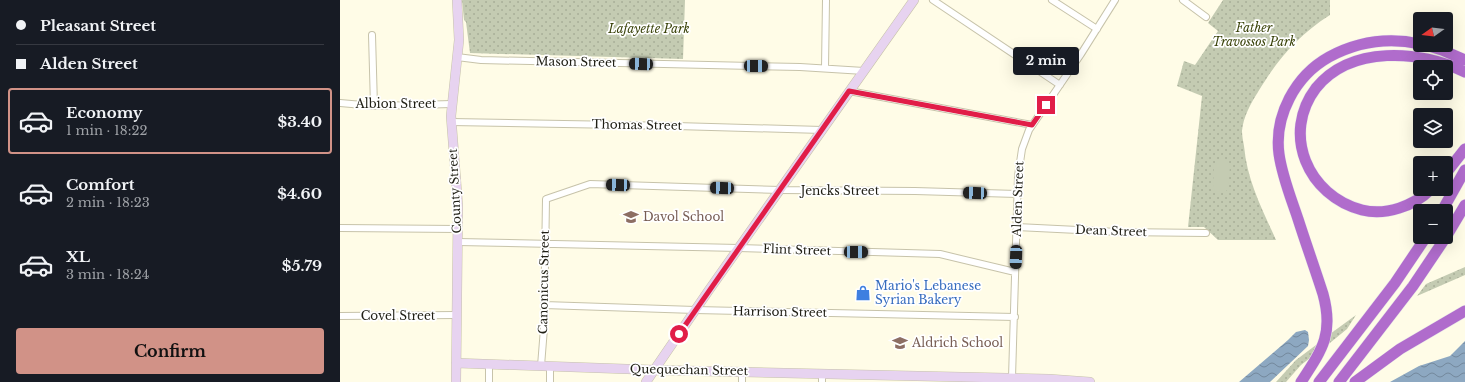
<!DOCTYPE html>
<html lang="en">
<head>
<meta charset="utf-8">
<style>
  body { margin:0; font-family:"Libre Baskerville",serif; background:#20242c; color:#f1f3f6; height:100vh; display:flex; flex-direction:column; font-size:15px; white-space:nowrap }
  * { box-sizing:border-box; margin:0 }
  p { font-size:13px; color:#9ea1a6 }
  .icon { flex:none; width:22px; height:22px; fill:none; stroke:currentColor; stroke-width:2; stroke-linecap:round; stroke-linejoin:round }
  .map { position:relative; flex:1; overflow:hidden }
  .details { display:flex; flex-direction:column; background:#171b24; width:340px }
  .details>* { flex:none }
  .hud { display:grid; align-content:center; height:88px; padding:0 16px; background:#171b24 }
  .needle { width:26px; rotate:256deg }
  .tools { position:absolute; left:1073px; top:12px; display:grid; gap:8px }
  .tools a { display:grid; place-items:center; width:40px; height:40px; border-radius:4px; background:#171b24; box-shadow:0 4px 16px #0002; font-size:20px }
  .end { position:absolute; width:18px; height:18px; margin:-9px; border:5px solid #e11d48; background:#fff; box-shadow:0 0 0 2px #fff }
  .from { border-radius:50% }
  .bubble { position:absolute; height:28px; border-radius:4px; background:#171b24; box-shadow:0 4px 16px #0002; font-size:13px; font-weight:800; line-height:28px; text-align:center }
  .car { position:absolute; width:12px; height:24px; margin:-12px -6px; border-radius:5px; box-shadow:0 0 3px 1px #0007; background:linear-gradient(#222 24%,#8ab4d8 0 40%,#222 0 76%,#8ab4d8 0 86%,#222 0) }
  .hud b { display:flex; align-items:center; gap:14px; height:38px; font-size:15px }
  .hud b+b { border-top:1px solid #363941 }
  .hud i { width:10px; height:10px; background:#f1f3f6 }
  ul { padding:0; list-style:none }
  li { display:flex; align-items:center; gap:12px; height:66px; margin:0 8px 6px; padding:0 8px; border:2px solid transparent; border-radius:4px }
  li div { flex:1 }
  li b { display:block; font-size:15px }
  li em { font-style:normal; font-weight:800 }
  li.current { border-color:#d19287 }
  li>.icon { width:36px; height:36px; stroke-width:1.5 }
  .button { display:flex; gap:8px; margin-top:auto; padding:8px 16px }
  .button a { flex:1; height:46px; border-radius:4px; background:#d19287; color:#111; font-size:16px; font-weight:800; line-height:46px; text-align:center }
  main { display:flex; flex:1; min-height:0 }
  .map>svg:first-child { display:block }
  .grass { fill:url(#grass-dots) }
  .garden { fill:#c4cbb2 }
  .water { fill:url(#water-waves) }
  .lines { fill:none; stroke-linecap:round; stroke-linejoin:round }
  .street-casing { stroke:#c7c3aa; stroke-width:8 }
  .secondary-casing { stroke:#c7c3aa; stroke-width:10 }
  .highway-casing { stroke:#e9e9e8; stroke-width:12 }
  .street { stroke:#fff; stroke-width:6 }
  .secondary { stroke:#e7d3f0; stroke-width:9 }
  .highway { stroke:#b06ccc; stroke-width:11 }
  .route { stroke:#e11d48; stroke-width:5 }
  .labels { text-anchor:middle; stroke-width:3.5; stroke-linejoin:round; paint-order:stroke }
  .park-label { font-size:12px; font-style:italic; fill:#3a430a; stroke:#fff }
  .street-label { font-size:12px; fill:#201f15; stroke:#fff }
  .education-label { font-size:12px; fill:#785e54; stroke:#fff; text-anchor:start }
  .shop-label { font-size:12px; fill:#366cbe; stroke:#fff; text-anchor:start }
</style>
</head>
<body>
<main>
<section class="details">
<div class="hud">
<b><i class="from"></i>Pleasant Street</b>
<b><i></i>Alden Street</b>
</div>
<ul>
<li class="current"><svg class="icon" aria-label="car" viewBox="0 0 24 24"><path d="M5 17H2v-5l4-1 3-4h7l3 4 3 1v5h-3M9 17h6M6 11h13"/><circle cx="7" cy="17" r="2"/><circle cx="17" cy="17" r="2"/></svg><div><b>Economy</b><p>1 min · 18:22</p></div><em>$3.40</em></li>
<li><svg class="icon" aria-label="car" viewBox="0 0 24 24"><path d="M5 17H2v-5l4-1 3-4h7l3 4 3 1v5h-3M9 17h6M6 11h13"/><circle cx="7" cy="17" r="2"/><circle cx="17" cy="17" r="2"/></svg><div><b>Comfort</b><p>2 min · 18:23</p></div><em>$4.60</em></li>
<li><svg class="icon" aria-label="car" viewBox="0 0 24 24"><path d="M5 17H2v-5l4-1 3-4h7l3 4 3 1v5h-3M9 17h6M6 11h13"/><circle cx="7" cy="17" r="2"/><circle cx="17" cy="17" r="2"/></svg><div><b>XL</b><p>3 min · 18:24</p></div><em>$5.79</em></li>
</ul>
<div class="button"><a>Confirm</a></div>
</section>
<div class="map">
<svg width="1125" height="382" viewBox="0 0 1125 382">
  <defs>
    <pattern id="grass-dots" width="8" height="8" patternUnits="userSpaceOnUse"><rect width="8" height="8" fill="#c4cbb2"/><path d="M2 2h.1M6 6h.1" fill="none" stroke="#a8ae98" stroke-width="1.8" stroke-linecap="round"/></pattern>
    <pattern id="water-waves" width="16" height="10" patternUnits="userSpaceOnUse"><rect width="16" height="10" fill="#8da8c1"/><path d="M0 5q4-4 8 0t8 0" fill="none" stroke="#73889c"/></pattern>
  </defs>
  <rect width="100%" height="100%" fill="#fffce7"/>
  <path class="grass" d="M122,0H345L343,59L130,53L126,22L124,20Z
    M883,0H990V15C957,36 938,59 918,92C911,103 903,117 902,131C902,135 903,141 904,146C907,180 922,209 936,240H878L864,227H848L862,96L837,86L844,61L855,65L878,31L868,23Z
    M1125,267V275L1077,296L1086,284Z
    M1016,315L1007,329L985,347L990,334Z
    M984,339L979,351L961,365L946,382H936L956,360Z"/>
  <path class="garden" d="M879,161H887L890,166L888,189L885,192H876L873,188L874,165Z"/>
  <path class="water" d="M965,330L968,332L969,340L968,346L930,382H899L948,340L956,332Z
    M1125,341V382H1050L1079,366L1110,356Z"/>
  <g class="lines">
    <g class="street-casing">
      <path id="street" d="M593,0L720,85
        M712,0L757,29
        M843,0L866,17
        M32,35L34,106
        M117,57L141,60L460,67L524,71
        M485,68L486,0
        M509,91L692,125
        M0,103L34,106L112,104
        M111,122L336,126L482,130
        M677,227L778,232L866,233
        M0,228L118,229
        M118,242L399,248L600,254L675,272
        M204,305L355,310L675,317
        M0,316L116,315
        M201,366L204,328L206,199L250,184L440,190L575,191L677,194
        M210,366V382
        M672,378L678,176L682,149L689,130L741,54L775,0
        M149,382V364
        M402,382V371
        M482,382V373"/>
    </g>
    <g class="secondary-casing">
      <path id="secondary" d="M116,363L315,370L709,379L750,382
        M116,382L118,206L111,116L119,40L117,0
        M306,382L369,290L574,0"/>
    </g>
    <g class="highway-casing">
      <path id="highway" d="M1086,45L1102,50L1125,60
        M1106,173L1125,149
        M1091,189C1074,206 1046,216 1022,210C968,196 941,134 976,88C1011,45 1080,50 1125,72
        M1102,211L1125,170
        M1106,237L1125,205
        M961,382C982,350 994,334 983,294C975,269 966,244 958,219C951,198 942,176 939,154C934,116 955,76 989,57C1017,42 1048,37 1080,44
        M979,382L1055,283L1086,237
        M999,382L1073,286L1106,237
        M1015,382L1060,349L1125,311"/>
    </g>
    <use href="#street" class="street"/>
    <use href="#secondary" class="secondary"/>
    <use href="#highway" class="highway"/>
  </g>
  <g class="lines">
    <path class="route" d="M339,334L509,91L692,125L706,105"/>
  </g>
  <defs>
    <g id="school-bare" transform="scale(1.2)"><path d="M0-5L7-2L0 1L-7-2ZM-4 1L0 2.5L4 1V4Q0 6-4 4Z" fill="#8d6e63" stroke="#fff" stroke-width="2.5" paint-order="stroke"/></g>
    <g id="shop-bare" transform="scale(1.2)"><path d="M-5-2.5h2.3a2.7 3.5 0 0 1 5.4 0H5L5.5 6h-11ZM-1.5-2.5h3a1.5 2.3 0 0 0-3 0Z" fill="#3f7fe0" stroke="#fff" stroke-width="2.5" paint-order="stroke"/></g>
  </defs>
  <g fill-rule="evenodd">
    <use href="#school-bare" x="291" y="217"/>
    <use href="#shop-bare" x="523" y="293"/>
    <use href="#school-bare" x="560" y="343"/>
  </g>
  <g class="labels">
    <g class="park-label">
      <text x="914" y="32">Father<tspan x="914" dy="14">Travossos Park</tspan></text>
      <text x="309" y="33">Lafayette Park</text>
    </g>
    <g class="street-label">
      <text transform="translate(236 62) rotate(1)" y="4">Mason Street</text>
      <text x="56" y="108">Albion Street</text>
      <text transform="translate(297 125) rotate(1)" y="4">Thomas Street</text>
      <text transform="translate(115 191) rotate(-93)" y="4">County Street</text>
      <text x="500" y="195">Jencks Street</text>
      <text transform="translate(678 199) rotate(-88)" y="4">Alden Street</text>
      <text transform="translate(771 231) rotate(2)" y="4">Dean Street</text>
      <text transform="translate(457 250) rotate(2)" y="4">Flint Street</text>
      <text transform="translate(204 282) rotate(-89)" y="4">Canonicus Street</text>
      <text transform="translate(440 312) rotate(1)" y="4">Harrison Street</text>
      <text x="58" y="320">Covel Street</text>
      <text transform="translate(349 370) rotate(1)" y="4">Quequechan Street</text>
    </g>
    <g class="education-label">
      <text x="303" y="221">Davol School</text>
      <text x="572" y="347">Aldrich School</text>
    </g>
    <g class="shop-label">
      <text x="535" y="290">Mario's Lebanese<tspan x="535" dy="14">Syrian Bakery</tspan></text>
    </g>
  </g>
</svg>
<div class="tools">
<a><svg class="needle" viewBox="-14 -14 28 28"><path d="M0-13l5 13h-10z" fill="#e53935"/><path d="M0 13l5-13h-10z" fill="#9ea1a6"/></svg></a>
<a><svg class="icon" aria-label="locate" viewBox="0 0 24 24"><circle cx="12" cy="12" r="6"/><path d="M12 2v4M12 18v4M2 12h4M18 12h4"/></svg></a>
<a><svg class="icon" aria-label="layers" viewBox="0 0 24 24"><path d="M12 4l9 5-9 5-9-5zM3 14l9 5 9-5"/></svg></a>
<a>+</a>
<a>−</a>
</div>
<i class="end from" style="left:339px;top:334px"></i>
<i class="end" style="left:706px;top:105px"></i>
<div class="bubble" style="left:673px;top:47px;width:66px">2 min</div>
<i class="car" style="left:301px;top:64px;rotate:272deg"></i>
<i class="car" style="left:416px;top:66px;rotate:91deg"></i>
<i class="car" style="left:278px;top:185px;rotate:272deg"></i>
<i class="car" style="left:382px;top:188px;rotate:272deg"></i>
<i class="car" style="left:635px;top:193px;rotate:272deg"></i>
<i class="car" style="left:516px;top:252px;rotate:91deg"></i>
<i class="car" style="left:676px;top:257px;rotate:182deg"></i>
</div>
</main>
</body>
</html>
